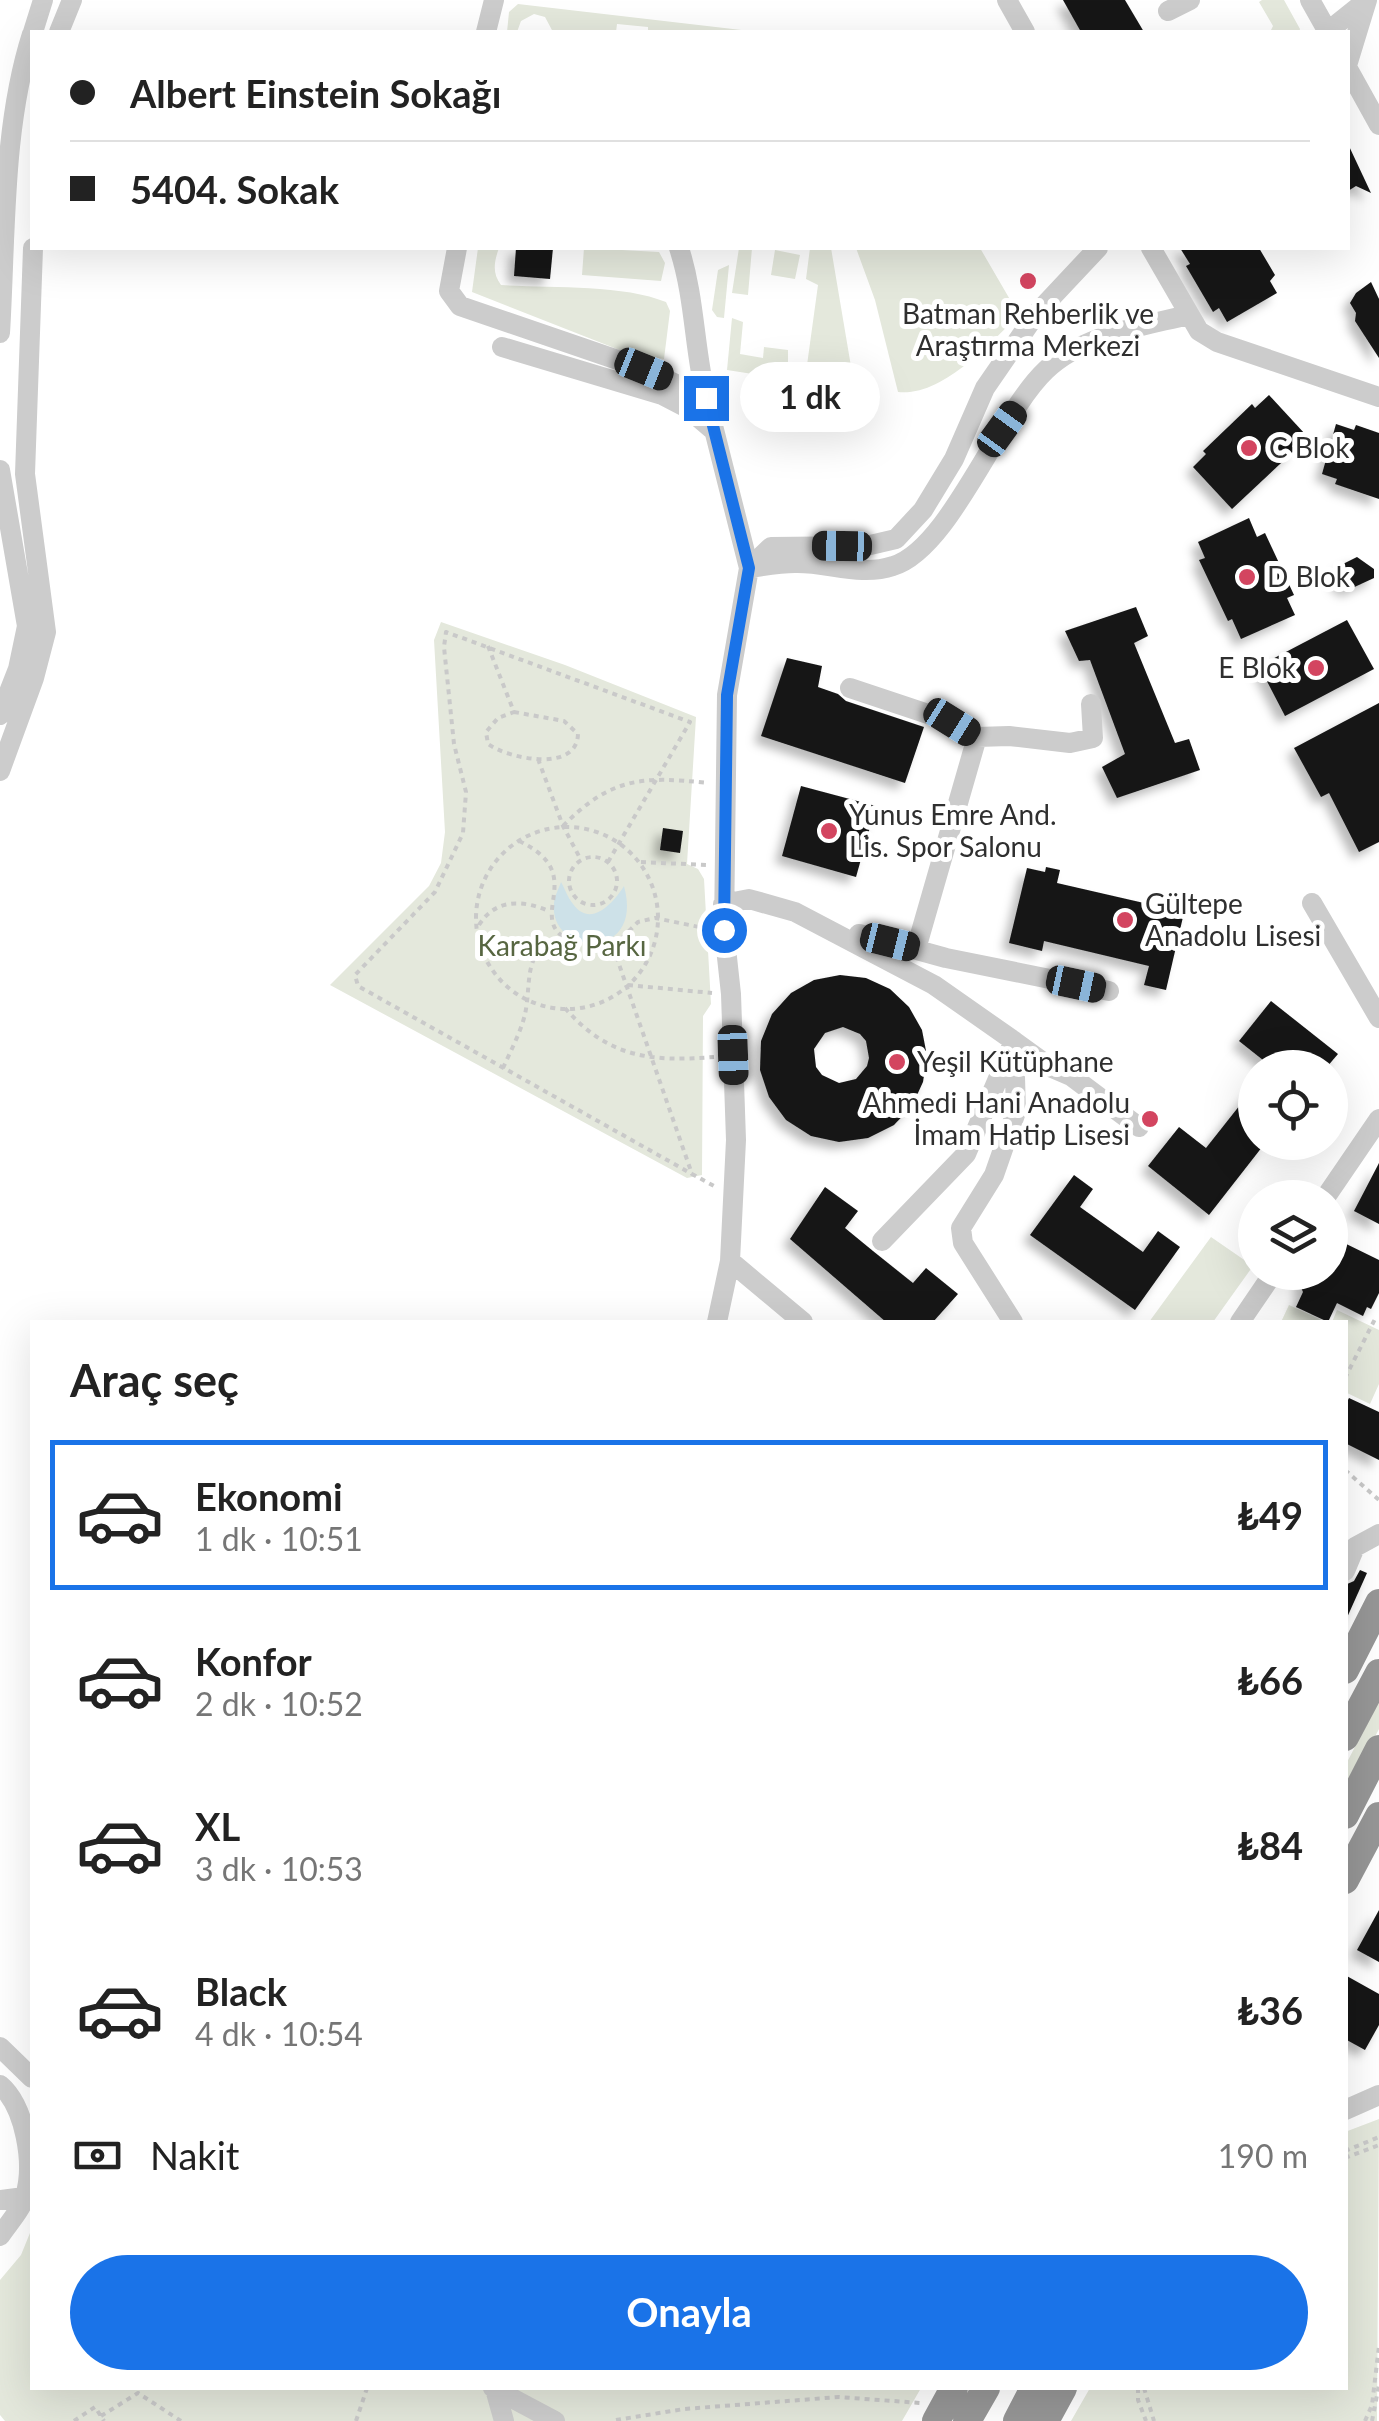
<!DOCTYPE html>
<html lang="tr">
<head>
<meta charset="utf-8">
<style>
  body { margin:0; font-family:Lato,sans-serif; background:#f6f6f6; color:#222; height:100vh; display:flex; flex-direction:column; font-size:38px; white-space:nowrap }
  * { box-sizing:border-box; margin:0 }
  p { font-size:32px; color:#767676 }
  .icon { flex:none; width:55px; height:55px; fill:none; stroke:currentColor; stroke-width:2; stroke-linecap:round; stroke-linejoin:round }
  .map { position:relative; flex:1; overflow:hidden }
  .drawer { position:absolute; left:30px; top:1320px; width:1318px; height:1070px; display:flex; flex-direction:column; background:#fff; border-radius:0px; box-shadow:0 10px 40px #0002 }
  .drawer>* { flex:none }
  .guide { position:absolute; left:30px; top:30px; width:1320px; height:220px; border-radius:0px; box-shadow:0 10px 40px #0002; display:grid; align-content:center; height:220px; padding:0 40px; background:#fff }
  .tools { position:absolute; left:1238px; top:1050px; display:grid; gap:20px }
  .tools a { display:grid; place-items:center; width:110px; height:110px; border-radius:50%; background:#fff; box-shadow:0 10px 40px #0002; font-size:50px }
  .end { position:absolute; width:45px; height:45px; margin:-22px; border:12px solid #1a73e8; background:#fff; box-shadow:0 0 0 5px #fff }
  .from { border-radius:50% }
  .bubble { position:absolute; height:70px; border-radius:35px; background:#fff; box-shadow:0 10px 40px #0002; font-size:32px; font-weight:700; line-height:70px; text-align:center }
  .car { position:absolute; width:30px; height:60px; margin:-30px -15px; border-radius:12px; box-shadow:0 0 8px 2px #0007; background:linear-gradient(#222 24%,#8ab4d8 0 40%,#222 0 76%,#8ab4d8 0 86%,#222 0) }
  .guide b { display:flex; align-items:center; gap:35px; height:95px; font-size:38px }
  .guide b+b { border-top:2px solid #e0e0e0 }
  .guide i { width:25px; height:25px; background:#222 }
  ul { padding:0; list-style:none }
  li { display:flex; align-items:center; gap:30px; height:150px; margin:0 20px 15px; padding:0 20px; border:5px solid transparent; border-radius:0px }
  li div { flex:1 }
  li b { display:block; font-size:38px }
  li em { font-style:normal; font-weight:700 }
  li.current { border-color:#1a73e8 }
  li>.icon { width:90px; height:90px; stroke-width:1.5 }
  h2 { padding:0 40px; font-size:45px; line-height:120px }
  .pay { display:flex; align-items:center; gap:25px; height:110px; padding:0 40px; font-size:38px }
  .pay p { margin-inline-start:auto }
  .primary-button { display:flex; gap:20px; margin-top:auto; padding:20px 40px }
  .primary-button a { flex:1; height:115px; border-radius:60px; background:#1a73e8; color:#fff; font-size:40px; font-weight:700; line-height:115px; text-align:center }
  .map>svg:first-child { display:block }
  .green { fill:#e4e8dc }
  .water { fill:#cde1e8 }
  .building { fill:#161616; fill-rule:evenodd; filter:url(#shadow) }
  .lines { fill:none; stroke-linecap:round; stroke-linejoin:round }
  .path { stroke:#c9c9c9; stroke-width:4; stroke-dasharray:5 5; stroke-linecap:butt }
  .minor { stroke:#ccc; stroke-width:20 }
  .highway { stroke:#969696; stroke-width:28 }
  .route { stroke:#1a73e8; stroke-width:12 }
  .poi-dot { fill:#d34560; stroke:#fff; stroke-width:4 }
  .labels { text-anchor:middle; stroke-width:10; stroke-linejoin:round; paint-order:stroke }
  .poi-label { font-size:28px; fill:#2f2f2f; stroke:#fff; text-anchor:start }
  .park-label { font-size:28px; fill:#576641; stroke:#fff }
</style>
</head>
<body>
<div class="map">
<svg width="1379" height="2421" viewBox="0 0 1379 2421">
  <defs>
    <filter id="shadow"><feDropShadow dx="-7" dy="7" stdDeviation="5" flood-color="#0004"/></filter>
  </defs>
  <rect width="100%" height="100%" fill="#fff"/>
  <path class="green" d="M1262,0H1284L1300,29L1299,32H1270L1273,26L1259,2Z
    M518,4L750,31L752,32H648V27L617,24L616,32H553L545,17L534,14L521,21L517,32H507L509,12Z
    M478,248H499C494,262 492,273 501,285C548,288 623,284 666,302L670,311L664,359L622,351L472,292Z
    M584,248L659,252L665,263L661,281L582,275Z
    M739,248H752L748,295L732,293Z
    M810,248H831L855,390L727,370L732,318L743,322L740,354L763,358L764,347L788,350V362L807,365L818,285L806,279Z
    M856,248H980L1019,315C990,343 942,397 898,392L875,300Z
    M775,250L800,255L795,279L771,275Z
    M729,265L724,318L717,317L712,310L718,270Z
    M441,622L565,665L696,717L687,864L698,869L704,879L711,1004L703,1016L702,1175L687,1178L330,985L429,886L441,863L445,832L434,640Z
    M1211,1237L1253,1266L1213,1322H1149Z
    M1289,1305L1326,1322H1281Z
    M1337,1310L1379,1330V1384L1370,1404L1345,1392V1322H1332Z
    M1379,1701V1729L1345,1794V1766Z
    M1379,2119L1377,2421H1071L1090,2388H1345V2132Z
    M32,2228V2388H921L902,2421H5L0,2415V2280L21,2255Z"/>
  <path class="water" d="M561,882C565,889 568,898 573,904C591,929 614,902 624,886C645,962 549,956 554,904C554,897 559,888 561,882Z"/>
  <path class="building" d="M1063,0H1125L1144,32H1081Z
    M1348,144L1371,193L1356,186L1348,191Z
    M516,248H553L550,279L514,276Z
    M1180,248H1259L1275,275L1270,281L1277,293L1227,322L1219,308L1213,312L1186,266L1190,264Z
    M1371,282L1379,299V358L1355,321L1356,313L1350,303L1356,293Z
    M1269,395L1305,434L1292,446L1295,450L1232,509L1193,467L1206,454L1203,451L1252,404L1255,408Z
    M1336,424L1354,430L1356,425L1379,433V499L1335,484L1337,479L1322,474Z
    M1249,518L1257,537L1265,533L1294,595L1287,598L1295,615L1241,639L1232,619L1228,621L1199,560L1205,558L1198,542Z
    M1357,557L1374,569V578L1348,590L1337,583L1341,565Z
    M1136,607L1148,636L1134,643L1175,743L1189,739L1200,770L1117,798L1102,767L1125,754L1090,660L1079,661L1065,631Z
    M1347,620L1374,669L1285,716L1259,666Z
    M787,658L822,666L818,687L838,694L846,701L924,727L905,783L761,736Z
    M1379,703V842L1359,852L1329,793L1321,797L1294,748Z
    M801,786L876,806L856,877L782,856Z
    M663,828L683,831L680,853L660,850Z
    M1046,867L1060,870L1057,883L1157,906L1159,898L1186,904L1166,990L1144,985L1149,966L1044,941L1042,951L1009,943L1027,868L1045,872Z
    M840,975L866,978L890,989L909,1007L922,1030L927,1056L923,1082L912,1106L894,1125L868,1138L839,1142L811,1136L786,1120L769,1097L760,1070L761,1041L772,1014L791,993L814,980ZM843,1027L860,1034L866,1041L869,1058L867,1066L856,1079L839,1083L822,1075L816,1067L814,1049L825,1033Z
    M1271,1001L1338,1054L1326,1068H1273L1239,1041Z
    M1255,1086V1142H1266L1209,1215L1148,1166L1179,1127L1206,1148Z
    M1379,1163V1224L1354,1211Z
    M1074,1175L1093,1189L1080,1207L1143,1252L1158,1231L1180,1247L1135,1310L1030,1235Z
    M825,1187L858,1211L845,1228L873,1251L913,1283L926,1268L958,1294L933,1322H886L790,1239Z
    M1330,1236L1379,1260V1293L1371,1309L1367,1307L1363,1316L1337,1303L1328,1322L1296,1307L1303,1292L1300,1285L1307,1272H1330Z
    M1349,1398L1379,1412V1460L1345,1443V1406Z
    M1360,1570L1367,1573L1345,1622V1585L1354,1581Z
    M1379,1910V1962L1357,1950Z
    M1345,1975L1379,1994V2025L1365,2050L1345,2039Z"/>
  <g class="lines">
    <path class="path" d="M488,646L514,712
      M514,712L564,721L578,734C577,773 509,759 488,744L486,732L498,718Z
      M538,759L563,826L581,860
      M563,826C611,777 643,776 708,783
      M476 918a91 91 0 1 1 182 0a91 91 0 1 1-182 0Z
      M519,841C596,877 513,924 581,945C592,948 602,945 613,947L638,922L655,918L704,928
      M569 881a24 24 0 1 1 48 0a24 24 0 1 1-48 0Z
      M608,862L690,722L446,632L444,647L454,744L466,792L463,833L435,892L355,975L358,986L692,1174
      M641,862L706,865
      M479,925C496,898 523,900 549,911
      M613,947L692,1174L714,1186
      M628,985L712,993
      M565,1008C608,1058 652,1062 714,1057
      M503,1068C511,1050 523,1028 526,1009C531,978 524,951 559,937
      M1345,1378L1375,1319
      M1345,1470L1379,1500
      M1345,2151L1379,2137
      M1345,2158L1379,2145
      M1138,2388V2400L1146,2421
      M1144,2388L1154,2421
      M101,2416L138,2393L181,2421
      M616,2420L684,2409L839,2397L920,2403
      M74,2421L95,2407L104,2421
      M356,2421L367,2388
      M1365,2421L1372,2405L1379,2346
      M1372,2421L1379,2385"/>
    <path class="minor" d="M1007,0L1025,32
      M1310,0L1328,32
      M1168,11L1190,0
      M33,32L43,0
      M59,32L72,0
      M486,32L494,0
      M1327,32L1367,0
      M1348,62L1367,0
      M1348,69L1379,125
      M457,248L449,291L460,306L644,369L706,398L749,568L727,695L724,930L731,994L736,1140L730,1261L717,1322
      M679,248C695,297 694,348 706,398
      M1098,248L1036,314L985,388L954,459L923,510L896,539L866,546L771,547L749,568C764,566 780,563 795,563C828,562 860,577 893,566C950,549 999,414 1046,370C1083,335 1140,327 1188,315
      M1151,248L1199,331L1217,342L1379,397
      M0,333C6,235 2,128 32,34
      M502,347L662,395L687,408L714,431
      M0,470L27,626L18,669L0,715
      M850,688L952,722L977,737L1009,736L1070,743L1093,738L1091,704
      M0,771L34,678L46,632L25,474L33,248
      M1312,903L1379,1018
      M723,904L749,899L795,912L934,985L1014,1041L1016,1112L994,1175L961,1228L963,1243L1013,1322
      M859,934L946,958L1109,991
      M916,949L977,737
      M1325,1198L1379,1119
      M882,1241L966,1154L1014,1041L1050,1067L1071,1076L1139,1127
      M730,1261L803,1322
      M1240,1322L1274,1272
      M1345,1571L1355,1547L1379,1534
      M0,2047L32,2078
      M0,2085C25,2106 35,2164 25,2196C22,2209 8,2224 0,2236
      M1345,2110L1379,2095
      M0,2200L32,2196
      M493,2388L555,2421
      M495,2389L504,2421"/>
    <path class="highway" d="M1345,1670L1379,1603
      M1345,1737L1379,1673
      M1345,1815L1379,1749
      M1345,1880L1379,1816
      M936,2421L954,2388
      M967,2421L986,2388
      M1017,2421L1034,2388
      M1045,2421L1063,2388"/>
  </g>
  <g class="lines">
    <path class="route" d="M706,398L749,568L727,695L724,930"/>
  </g>
  <g class="poi-dot">
    <circle cx="1028" cy="281" r="10"/>
    <circle cx="1249" cy="448" r="10"/>
    <circle cx="1247" cy="577" r="10"/>
    <circle cx="1316" cy="668" r="10"/>
    <circle cx="829" cy="831" r="10"/>
    <circle cx="1125" cy="920" r="10"/>
    <circle cx="897" cy="1062" r="10"/>
    <circle cx="1150" cy="1119" r="10"/>
  </g>
  <g class="labels">
    <g class="poi-label">
      <text x="1028" y="324" text-anchor="middle">Batman Rehberlik ve<tspan x="1028" dy="32">Araştırma Merkezi</tspan></text>
      <text x="1269" y="458">C Blok</text>
      <text x="1267" y="587">D Blok</text>
      <text x="1296" y="678" text-anchor="end">E Blok</text>
      <text x="849" y="825">Yunus Emre And.<tspan x="849" dy="32">Lis. Spor Salonu</tspan></text>
      <text x="1145" y="914">Gültepe<tspan x="1145" dy="32">Anadolu Lisesi</tspan></text>
      <text x="917" y="1072">Yeşil Kütüphane</text>
      <text x="1130" y="1113" text-anchor="end">Ahmedi Hani Anadolu<tspan x="1130" dy="32">İmam Hatip Lisesi</tspan></text>
    </g>
    <g class="park-label">
      <text x="562" y="956">Karabağ Parkı</text>
    </g>
  </g>
</svg>
<div class="tools">
<a><svg class="icon" aria-label="locate" viewBox="0 0 24 24"><circle cx="12" cy="12" r="6"/><path d="M12 2v4M12 18v4M2 12h4M18 12h4"/></svg></a>
<a><svg class="icon" aria-label="layers" viewBox="0 0 24 24"><path d="M12 4l9 5-9 5-9-5zM3 14l9 5 9-5"/></svg></a>
</div>
<i class="end from" style="left:724px;top:930px"></i>
<i class="end" style="left:706px;top:398px"></i>
<div class="bubble" style="left:740px;top:362px;width:140px">1 dk</div>
<i class="car" style="left:644px;top:369px;rotate:112deg"></i>
<i class="car" style="left:1002px;top:429px;rotate:36deg"></i>
<i class="car" style="left:842px;top:546px;rotate:271deg"></i>
<i class="car" style="left:952px;top:722px;rotate:122deg"></i>
<i class="car" style="left:890px;top:942px;rotate:104deg"></i>
<i class="car" style="left:1076px;top:984px;rotate:102deg"></i>
<i class="car" style="left:733px;top:1055px;rotate:178deg"></i>
<div class="guide">
<b><i class="from"></i>Albert Einstein Sokağı</b>
<b><i></i>5404. Sokak</b>
</div>
<section class="drawer">
<h2>Araç seç</h2>
<ul>
<li class="current"><svg class="icon" aria-label="car" viewBox="0 0 24 24"><path d="M5 17H2v-5l4-1 3-4h7l3 4 3 1v5h-3M9 17h6M6 11h13"/><circle cx="7" cy="17" r="2"/><circle cx="17" cy="17" r="2"/></svg><div><b>Ekonomi</b><p>1 dk · 10:51</p></div><em>₺49</em></li>
<li><svg class="icon" aria-label="car" viewBox="0 0 24 24"><path d="M5 17H2v-5l4-1 3-4h7l3 4 3 1v5h-3M9 17h6M6 11h13"/><circle cx="7" cy="17" r="2"/><circle cx="17" cy="17" r="2"/></svg><div><b>Konfor</b><p>2 dk · 10:52</p></div><em>₺66</em></li>
<li><svg class="icon" aria-label="car" viewBox="0 0 24 24"><path d="M5 17H2v-5l4-1 3-4h7l3 4 3 1v5h-3M9 17h6M6 11h13"/><circle cx="7" cy="17" r="2"/><circle cx="17" cy="17" r="2"/></svg><div><b>XL</b><p>3 dk · 10:53</p></div><em>₺84</em></li>
<li><svg class="icon" aria-label="car" viewBox="0 0 24 24"><path d="M5 17H2v-5l4-1 3-4h7l3 4 3 1v5h-3M9 17h6M6 11h13"/><circle cx="7" cy="17" r="2"/><circle cx="17" cy="17" r="2"/></svg><div><b>Black</b><p>4 dk · 10:54</p></div><em>₺36</em></li>
</ul>
<div class="pay"><svg class="icon" aria-label="cash" viewBox="0 0 24 24"><path d="M3 7h18v10H3z"/><circle cx="12" cy="12" r="2"/></svg>Nakit<p>190 m</p></div>
<div class="primary-button"><a>Onayla</a></div>
</section>
</div>
</body>
</html>
